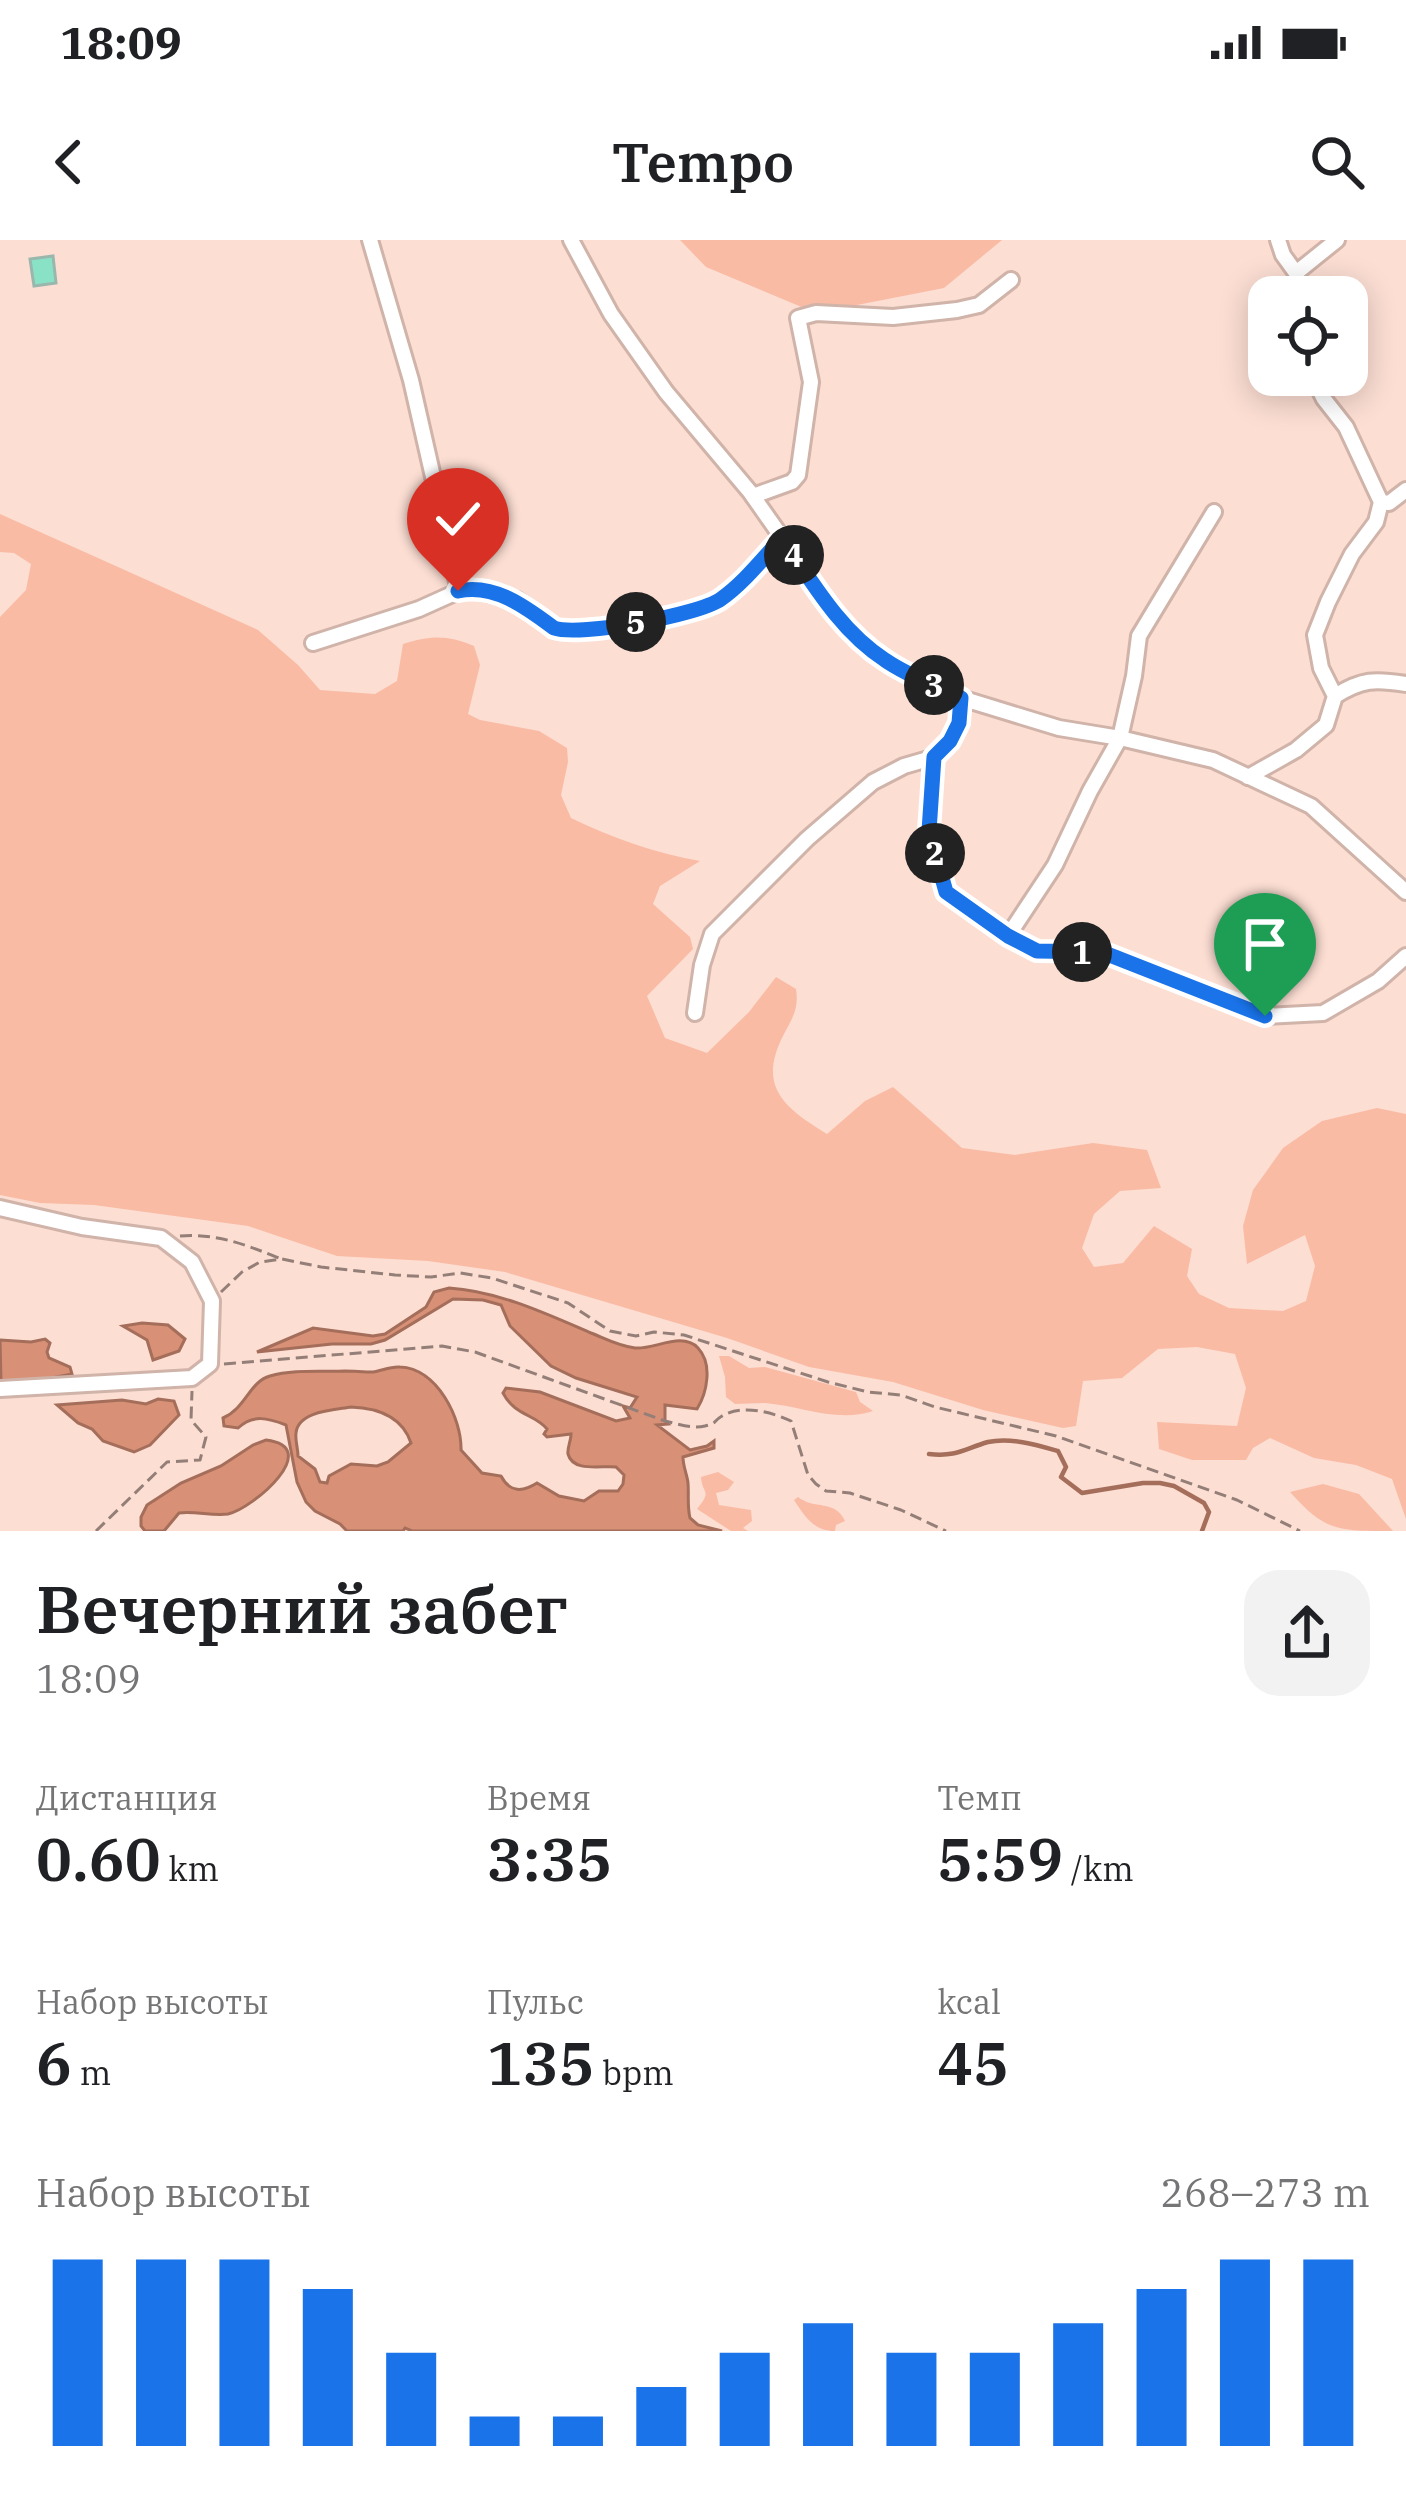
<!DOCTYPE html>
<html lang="ru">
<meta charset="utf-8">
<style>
:root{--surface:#fff;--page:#f2f2f2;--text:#202124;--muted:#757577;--accent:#1a73e8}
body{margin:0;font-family:"IBM Plex Serif",serif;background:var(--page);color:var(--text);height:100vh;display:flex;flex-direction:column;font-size:45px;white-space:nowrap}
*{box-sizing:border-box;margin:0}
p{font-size:39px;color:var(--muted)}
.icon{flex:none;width:66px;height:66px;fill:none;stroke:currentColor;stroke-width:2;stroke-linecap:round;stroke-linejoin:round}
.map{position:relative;height:1291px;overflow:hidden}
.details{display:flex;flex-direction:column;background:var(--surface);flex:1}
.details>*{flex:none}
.buttons{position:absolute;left:1248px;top:36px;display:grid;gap:24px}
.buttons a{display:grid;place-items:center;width:120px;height:120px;border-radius:24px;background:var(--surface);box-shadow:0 6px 30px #0003;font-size:60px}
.pin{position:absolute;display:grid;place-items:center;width:102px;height:102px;color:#fff;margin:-123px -51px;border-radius:50% 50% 50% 0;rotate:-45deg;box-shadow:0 0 12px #0007}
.pin .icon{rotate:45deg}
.km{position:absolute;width:60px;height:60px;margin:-30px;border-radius:50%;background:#222;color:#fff;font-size:33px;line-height:60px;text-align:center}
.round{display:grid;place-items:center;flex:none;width:126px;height:126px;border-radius:36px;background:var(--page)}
.summary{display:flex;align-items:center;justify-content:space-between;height:204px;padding:0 36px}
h1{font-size:66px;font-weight:600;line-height:90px}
.stats{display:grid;grid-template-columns:repeat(3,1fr);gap:18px;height:204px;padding:12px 36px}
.stats div{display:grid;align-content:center}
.stats b{font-size:60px;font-weight:600}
.stats small{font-size:33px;font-weight:400}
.stats p{font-size:33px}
.chart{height:336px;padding:24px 36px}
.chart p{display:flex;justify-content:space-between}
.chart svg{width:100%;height:216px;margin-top:12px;stroke:var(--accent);stroke-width:6}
.status{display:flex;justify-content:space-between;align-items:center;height:84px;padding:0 60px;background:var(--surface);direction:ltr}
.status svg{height:33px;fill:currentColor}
header{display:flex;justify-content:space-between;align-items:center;height:156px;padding:0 36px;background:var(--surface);font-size:54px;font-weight:600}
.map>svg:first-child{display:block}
.green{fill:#fabba4}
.water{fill:#d89076;stroke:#a46e5b;stroke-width:3;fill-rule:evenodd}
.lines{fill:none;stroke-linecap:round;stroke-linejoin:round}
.stream{stroke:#a46e5b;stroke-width:4.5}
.building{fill:#89e2c6;stroke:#99b7ad;stroke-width:3}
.minor-casing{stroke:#d0b3a9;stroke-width:20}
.path{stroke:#947f78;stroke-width:3;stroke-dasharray:12 6;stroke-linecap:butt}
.minor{stroke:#fff;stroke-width:14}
.route-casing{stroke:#fff;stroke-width:24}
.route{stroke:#1a73e8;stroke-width:15}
</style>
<div class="status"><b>18:09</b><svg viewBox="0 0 49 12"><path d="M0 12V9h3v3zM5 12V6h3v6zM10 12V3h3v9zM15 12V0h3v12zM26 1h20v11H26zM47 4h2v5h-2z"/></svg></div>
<header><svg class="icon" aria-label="back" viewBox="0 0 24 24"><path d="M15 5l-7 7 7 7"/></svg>Tempo<svg class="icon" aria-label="search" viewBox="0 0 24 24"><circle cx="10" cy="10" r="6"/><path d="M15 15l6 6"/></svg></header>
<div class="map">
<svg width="1406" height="1291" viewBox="0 0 1406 1291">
<rect width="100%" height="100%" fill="#fcded3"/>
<g class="green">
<path d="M680 0H1002L944 48 816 73 706 27Z"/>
<path d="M0 274 258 390 298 425 320 450 375 454 397 441 403 404C431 395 448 395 474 406L480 425 468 474 480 480 539 491 567 508 568 522 561 555 571 578C612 598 655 613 700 621L660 646 653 664 690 697 693 709 647 756 665 798 707 813 749 772 776 737 796 749C799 768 793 777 784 794 756 847 785 868 827 894L865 861 893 847 962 908 1015 915 1093 903 1147 910 1161 948 1120 951 1094 974 1082 1008 1094 1027 1123 1023 1154 986 1192 1009 1187 1036 1199 1054 1229 1068 1283 1071 1306 1061 1315 1026 1305 995 1247 1024 1243 986 1253 950 1283 908 1322 881 1377 868 1406 874V1279L1392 1239 1356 1225 1314 1218 1270 1198 1253 1208 1246 1220H1192L1159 1209 1157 1182 1237 1186 1246 1148 1235 1114 1197 1107 1158 1109 1122 1138 1083 1141 1076 1186 1063 1188 983 1170 893 1142 809 1127 727 1098 505 1032 428 1021 337 1016 248 986 94 965 40 963 0 955V377L26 350 31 324 14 313 0 312Z"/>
<path d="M719 1116H729L749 1128 765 1127 856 1152 860 1162 873 1171C837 1183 801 1166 765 1163 755 1163 745 1164 735 1164L726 1157 725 1137Z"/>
<path d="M718 1232 734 1242 728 1250 716 1253 719 1265 751 1270 752 1281 743 1288 748 1291H731L697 1269C713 1250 702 1254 701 1237Z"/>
<path d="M1323 1244 1359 1254 1393 1291C1336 1291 1325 1291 1290 1252Z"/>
<path d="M798 1257C814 1270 835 1259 845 1281L836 1285 835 1291C814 1291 805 1277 794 1260Z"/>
</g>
<g class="water">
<path d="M449 1048C498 1051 547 1074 591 1093 606 1099 618 1106 635 1108 654 1110 682 1091 698 1108 713 1124 707 1153 697 1169L665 1165V1181L668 1184 657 1185 690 1210 707 1206 714 1201V1208L683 1217C683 1227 687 1234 688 1243 689 1255 687 1266 690 1278L698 1285 722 1291H412L405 1288 403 1291H347L340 1284 315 1271 306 1262 297 1242 286 1185C268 1178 253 1174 238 1188L224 1186 223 1178C246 1168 249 1142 270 1136 293 1129 321 1132 345 1131 354 1131 363 1132 373 1132 381 1131 391 1126 400 1127 437 1128 462 1179 461 1210L482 1233 501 1236C510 1253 523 1252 537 1243L559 1256 584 1261 599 1251H618L623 1244 624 1235 616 1227C603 1225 573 1233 568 1214 567 1208 571 1201 571 1194L547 1197 544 1194 547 1189C535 1174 515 1176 503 1153L506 1148 540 1152 616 1181 630 1178 623 1166 630 1168 637 1157 576 1138 551 1126 510 1086 501 1065 483 1060 453 1059 385 1100 371 1104H332L257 1112 313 1088 373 1096 385 1094 426 1067 434 1052ZM351 1167C378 1168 402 1176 411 1203L388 1222 377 1226 351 1224 329 1236 327 1243 320 1242 315 1229 298 1216C298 1208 295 1201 296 1193 298 1171 334 1170 351 1167Z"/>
<path d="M142 1083 168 1085 185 1099 179 1111 153 1120 147 1100 123 1086Z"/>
<path d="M45 1099 50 1103 47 1112 49 1118 70 1127 72 1134 36 1141 1 1142 0 1100 31 1102Z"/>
<path d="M158 1159 174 1161 179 1175 150 1205 134 1212 103 1201 92 1189 78 1183 57 1165 122 1160 146 1164Z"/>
<path d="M266 1200C324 1207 254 1268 228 1274 212 1276 195 1271 179 1273L164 1291H145L141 1286V1277L147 1265 181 1243 221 1226 253 1205Z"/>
</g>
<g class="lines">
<path class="stream" d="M929 1214C957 1217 964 1209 988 1202 1010 1197 1037 1205 1058 1211L1066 1227 1061 1237 1082 1253 1143 1243H1160L1174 1246 1204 1263 1209 1272 1202 1291"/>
</g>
<path class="building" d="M53 16 56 43 34 46 30 19Z"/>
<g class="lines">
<defs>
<g id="minor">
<path d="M571 0 611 74 666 152 750 252 837 376 859 401 888 423 961 458 1059 488 1120 498 1213 520 1311 566 1406 652"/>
<path d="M1278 0 1283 15 1296 33 1300 57"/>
<path d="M1296 33 1337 0"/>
<path d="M753 256 792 242 798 235 811 142 798 78 816 73 893 77 957 70 979 65 1011 40"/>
<path d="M1381 262 1389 263 1406 250"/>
<path d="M459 351 468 349 517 360 561 391H580L677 375 720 361 782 298"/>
<path d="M313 403 419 369 459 351 411 140 370 0"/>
<path d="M1335 456C1362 439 1375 439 1406 444"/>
<path d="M935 517 929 591 946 652 1008 696 1055 625 1090 551 1120 498 1134 436 1139 396 1214 272"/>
<path d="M1248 537 1296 510 1326 485 1335 456 1321 428 1315 395 1328 362 1352 314 1376 282 1381 262 1346 187 1324 159 1312 135"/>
<path d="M1008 696 1037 711 1102 712 1265 776 1323 773 1378 741 1406 716"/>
<path d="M695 773 702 725 712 694 807 599 873 542 904 526 935 517 950 501 959 483 961 458"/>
<path d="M0 968 82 987 161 998 192 1022 212 1061 210 1124 192 1138 0 1149"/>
</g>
</defs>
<use href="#minor" class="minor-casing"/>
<g class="path">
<path d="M180 996C217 993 247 1005 281 1019"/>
<path d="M221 1052 242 1032 260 1022 282 1019 321 1027 395 1035 431 1037 460 1033 492 1038 568 1063 610 1091 636 1096 654 1092 684 1095 828 1142 868 1152 901 1155 935 1167 1056 1196 1237 1260 1300 1291"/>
<path d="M224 1124 442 1106 475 1112 665 1181C678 1184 692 1189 705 1186 718 1183 712 1182 722 1176 742 1164 772 1172 791 1181L808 1235 816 1244 826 1251 850 1253 901 1270 946 1291"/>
<path d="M96 1291 167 1222 200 1220 206 1197 191 1180 192 1151"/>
</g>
<use href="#minor" class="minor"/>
</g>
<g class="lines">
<defs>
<path id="route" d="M458 351C495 343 527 368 554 388 579 397 699 375 721 359 744 343 763 318 782 298 812 342 840 391 885 420 908 436 936 446 961 458L959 483 950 501 934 517 929 591 946 652 1008 696 1037 711 1102 712 1265 776"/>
</defs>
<use href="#route" class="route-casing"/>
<use href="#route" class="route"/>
</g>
</svg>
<div class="buttons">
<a><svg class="icon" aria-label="locate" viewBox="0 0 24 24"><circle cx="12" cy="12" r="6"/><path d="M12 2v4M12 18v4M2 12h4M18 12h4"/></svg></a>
</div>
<div class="pin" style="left:1265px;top:776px;background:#1e9e55"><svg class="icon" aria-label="arrive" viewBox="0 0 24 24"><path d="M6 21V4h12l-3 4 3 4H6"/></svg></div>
<div class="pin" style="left:458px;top:351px;background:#d93025"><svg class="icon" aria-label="check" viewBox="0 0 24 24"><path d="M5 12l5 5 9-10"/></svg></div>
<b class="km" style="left:1082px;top:712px">1</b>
<b class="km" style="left:935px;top:613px">2</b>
<b class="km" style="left:934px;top:445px">3</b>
<b class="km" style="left:794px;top:315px">4</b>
<b class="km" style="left:636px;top:382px">5</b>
</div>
<section class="details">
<div class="summary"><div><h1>Вечерний забег</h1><p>18:09</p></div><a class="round"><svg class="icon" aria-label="share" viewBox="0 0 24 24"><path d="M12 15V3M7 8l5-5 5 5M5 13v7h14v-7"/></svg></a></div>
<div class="stats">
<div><p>Дистанция</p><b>0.60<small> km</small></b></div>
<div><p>Время</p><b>3:35</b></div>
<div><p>Темп</p><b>5:59<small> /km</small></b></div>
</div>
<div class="stats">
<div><p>Набор высоты</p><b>6<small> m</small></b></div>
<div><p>Пульс</p><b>135<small> bpm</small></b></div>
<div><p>kcal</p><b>45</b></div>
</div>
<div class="chart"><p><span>Набор высоты</span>268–273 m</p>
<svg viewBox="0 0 160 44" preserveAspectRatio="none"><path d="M5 44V6M15 44V6M25 44V6M35 44V12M45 44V25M55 44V38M65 44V38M75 44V32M85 44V25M95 44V19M105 44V25M115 44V25M125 44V19M135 44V12M145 44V6M155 44V6"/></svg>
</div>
</section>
